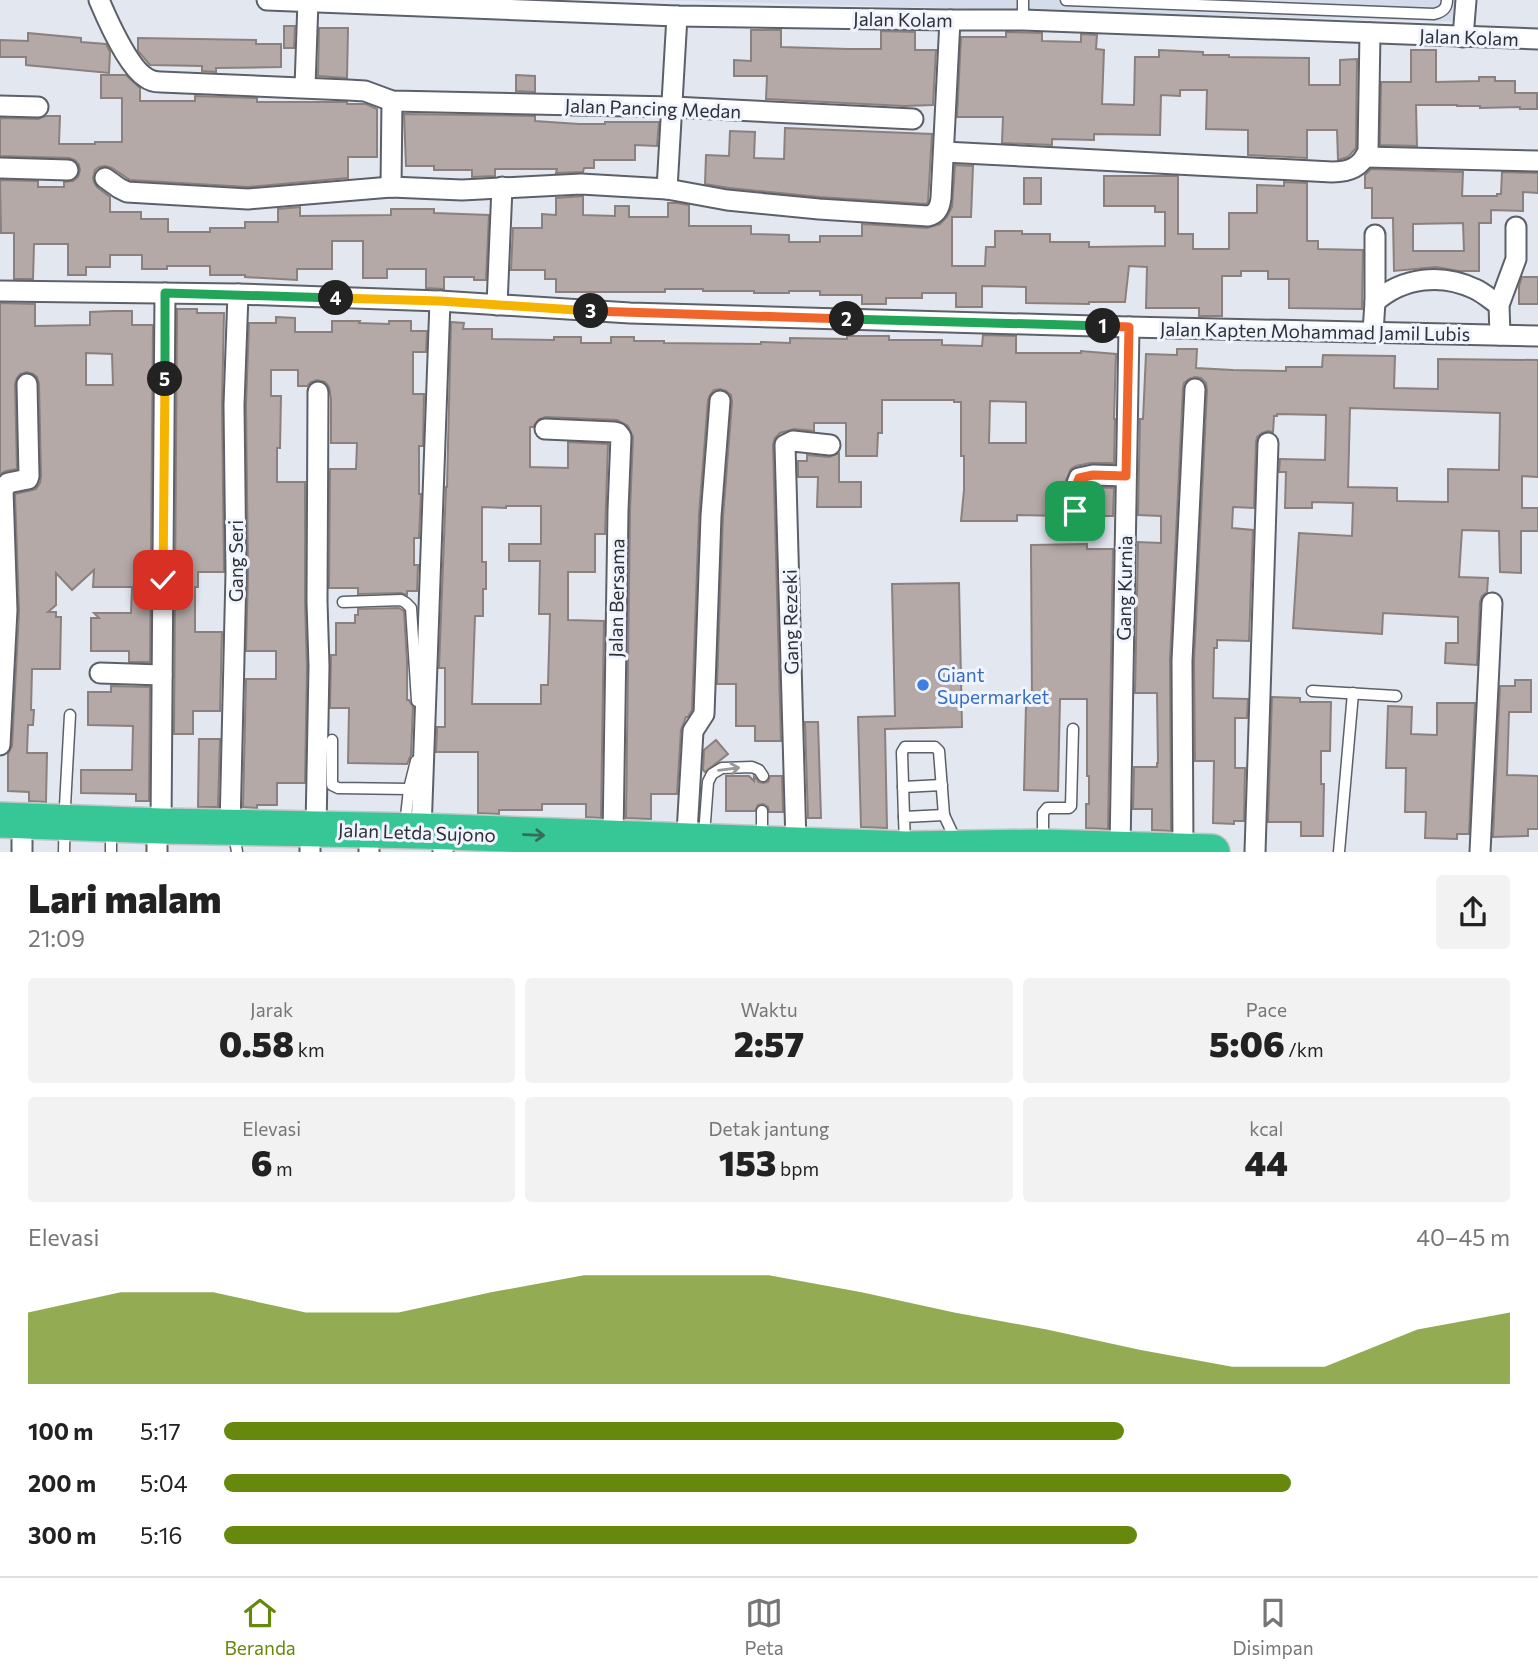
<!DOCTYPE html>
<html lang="id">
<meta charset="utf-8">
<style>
:root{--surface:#fff;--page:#f2f2f2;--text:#222;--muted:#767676;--line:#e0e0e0;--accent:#66890d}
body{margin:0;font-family:Commissioner,sans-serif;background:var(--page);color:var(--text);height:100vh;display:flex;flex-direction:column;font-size:26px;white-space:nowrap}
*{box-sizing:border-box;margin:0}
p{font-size:23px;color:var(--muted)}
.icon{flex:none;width:38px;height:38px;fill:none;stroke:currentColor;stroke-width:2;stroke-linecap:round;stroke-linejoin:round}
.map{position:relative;height:852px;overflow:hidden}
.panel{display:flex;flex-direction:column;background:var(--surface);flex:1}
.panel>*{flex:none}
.pin{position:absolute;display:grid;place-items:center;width:60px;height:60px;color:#fff;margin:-30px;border-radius:14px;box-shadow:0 4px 10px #0006}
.km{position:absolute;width:35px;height:35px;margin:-18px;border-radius:50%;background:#222;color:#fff;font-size:19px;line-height:35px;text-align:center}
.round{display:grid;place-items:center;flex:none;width:74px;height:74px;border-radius:7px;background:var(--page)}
.head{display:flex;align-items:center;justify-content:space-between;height:119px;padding:0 28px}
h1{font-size:38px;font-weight:800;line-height:52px}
.stats{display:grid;grid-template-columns:repeat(3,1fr);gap:10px;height:119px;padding:7px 28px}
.stats div{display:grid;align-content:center;border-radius:7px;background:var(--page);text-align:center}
.stats b{font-size:35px;font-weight:800}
.stats small{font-size:19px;font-weight:400}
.stats p{font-size:19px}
.chart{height:196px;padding:14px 28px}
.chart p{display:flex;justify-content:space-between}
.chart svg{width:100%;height:126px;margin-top:7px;fill:var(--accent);opacity:.7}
ul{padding:0 28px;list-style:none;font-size:23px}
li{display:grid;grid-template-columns:112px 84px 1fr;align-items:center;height:52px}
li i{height:18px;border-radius:9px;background:var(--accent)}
.tab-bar{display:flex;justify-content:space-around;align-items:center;height:98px;border-top:2px solid var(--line);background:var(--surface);font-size:19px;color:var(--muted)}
.tab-bar a{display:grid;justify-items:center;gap:4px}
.tab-bar .current{color:var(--accent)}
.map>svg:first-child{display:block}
.built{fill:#d4dcec}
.building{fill:#b4a9a6;stroke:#8a807d;stroke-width:2;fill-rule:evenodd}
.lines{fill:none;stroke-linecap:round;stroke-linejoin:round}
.lane-casing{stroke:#5c6068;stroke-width:13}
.street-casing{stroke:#5c6068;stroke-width:23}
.highway-casing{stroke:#c4c5c6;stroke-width:38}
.lane{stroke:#fff;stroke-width:10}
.street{stroke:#fff;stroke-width:19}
.highway{stroke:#37c696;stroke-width:35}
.oneway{stroke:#96989a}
.oneway2{stroke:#326c5b}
.split-1-casing{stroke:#fff;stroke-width:14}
.split-2-casing{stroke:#fff;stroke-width:14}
.split-3-casing{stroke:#fff;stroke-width:14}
.split-4-casing{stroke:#fff;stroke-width:14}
.split-5-casing{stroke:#fff;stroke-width:14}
.split-6-casing{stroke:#fff;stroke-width:14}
.split-1{stroke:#f0652b;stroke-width:9}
.split-2{stroke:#22a559;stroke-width:9}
.split-3{stroke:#f0652b;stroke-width:9}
.split-4{stroke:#f5b400;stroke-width:9}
.split-5{stroke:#22a559;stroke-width:9}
.split-6{stroke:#f5b400;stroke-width:9}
.shop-dot{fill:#3f7fe0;stroke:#f0f4fe;stroke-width:2.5}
.labels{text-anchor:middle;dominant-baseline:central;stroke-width:6;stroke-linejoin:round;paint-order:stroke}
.street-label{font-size:19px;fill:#2e3034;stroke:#f0f4fe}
.shop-label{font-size:19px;fill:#366cbe;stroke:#f0f4fe;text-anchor:start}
</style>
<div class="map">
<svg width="1538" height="852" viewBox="0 0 1538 852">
<rect width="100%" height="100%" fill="#e3e7f0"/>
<path class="built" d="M654 0H1464L1463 22Z"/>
<g class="building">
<path d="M284 26H295L294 48H284Z"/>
<path d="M319 28H348L347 78 318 76Z"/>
<path d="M751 30H781V47L848 49H881V31L915 32V50H936L933 105 904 106 766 99 767 76H734V60L751 61Z"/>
<path d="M1006 32 1042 33V41L1081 42V34L1097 35 1096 49 1104 50 1102 104 1134 105 1135 57H1159V50L1203 52V55H1229V57L1309 58V85H1340V60L1357 59 1356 148 1348 157 1338 160 1337 130H1307V158L1248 155V130L1206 129 1207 90H1180V96L1161 95 1160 135 1094 134V140L1052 139V145L1002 143 1003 117H957L961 37H1006Z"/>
<path d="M28 33 81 38V42L106 44 110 52 109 73 26 65V57H0V40L28 41Z"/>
<path d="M138 38 256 40V44H281V67L216 68V72L202 71V66L150 65 138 51Z"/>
<path d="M1411 50H1436V82L1479 81V77H1495V81H1515V93H1537V109H1520V107L1480 108V106H1457V105H1416L1417 146 1380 145 1381 82H1411Z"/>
<path d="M101 75H126L140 88V101H195V96L257 98V102H347V104H366L377 109V157H348V178L248 187 130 180 112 168 105 166 99 167 95 170 93 178 94 182 97 187 110 197V212H141V219H168V232H210V228H245V222H278V209L300 207V216L391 215V209H434V213L489 215 486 280H474V277H444V289L426 288V269H387V278H363V241H332V269H297V280L245 277V275H210V266H167V269H142V255H110V267H86V275H68V244H34L33 279H14V233H1L0 180 38 181V187H64V182L73 181 78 177 80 170 79 165 75 160 69 158 0 156V118L38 119 46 116H60L59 144H95V142H122V98H101Z"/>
<path d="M516 75 535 76V92L516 91Z"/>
<path d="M404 114 535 116V121L579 124H605V122H659L657 146 635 145V160H594V168H584L583 172 556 173 557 169H495V176L472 177V170H434V166H406Z"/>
<path d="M785 128 932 134 928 202 926 204 820 197 729 188 705 184 706 155 729 156 730 131 755 132 754 158 784 159Z"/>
<path d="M955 165 973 166 971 217H952V266H985L986 247H995V231H1022V234H1050V242H1089V247L1165 246V212H1155V206H1104V176H1178V234H1193V249H1229V213H1257V185L1284 186V182L1307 183V241H1318V249L1363 250 1362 309 1289 308V279H1268V271H1241V276H1222V316H1199V308H1146L1147 267 1129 266 1125 302H1089V304L1026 303V287L982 286V307H956V293H922V298H886V304H862V295H820V291H789V293H754V291H703V289H665V292H556V279H545V270H511L513 228H542V214L556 215V198L583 196V215L615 216V206H629V217H668V203H677L689 205V226H751V234L789 235V242H820V236H862V224L927 228 940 224 947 217 952 207Z"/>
<path d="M1371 169 1463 172 1462 196H1497V194H1501L1502 172 1538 173V193L1523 192V211L1491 210V223H1479V271H1459L1436 267 1394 271 1393 218H1372V188H1365V175ZM1463 223 1464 251H1413V224Z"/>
<rect x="1024" y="178" width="17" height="26"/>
<path d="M1522 277H1538V304H1519V286Z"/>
<path d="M0 303 35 304V326L90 325V312L113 311H132V325H153L150 662H129V651H91V618H99L94 613H131L132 587H93L94 570 72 590 56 573V605L48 612H56V617H61L60 669H32L31 710H34L33 725H28L27 753H47L46 802 29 801V792L8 791V754L12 746 19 611 15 494 36 489 40 483 41 476 39 384 37 377 33 374 27 372 20 374 17 378 15 384 17 469 6 471 0 474ZM86 353 112 354 113 385H86Z"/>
<path d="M177 309H197V313H224L222 405 224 572H198V587H195V632H222L220 711H193V734H174Z"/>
<path d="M276 317 295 318V332H332V321H360L359 323 389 324V321H411V331H427L426 352H413V394H424L423 446H419V494H421L419 538H414V565H418L417 591H407V595L401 593 358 594V588H329L330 469H356L357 443H331V399L329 387 325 382 317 380 311 382 307 386H298V370H271V396H281L280 448H277V482H305V602L307 666 305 783H277V805H257V808L243 807 246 679H276V651H246L248 573 246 405 249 323H276Z"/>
<path d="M451 322 464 323 463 329H492V339L554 340V337H581V343H611V337H634V341H664V343L761 344V342L790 343V338L847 339V336H889V340H942V345L982 346 983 335 1016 336V353H1081V351L1116 354 1114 419H1115L1114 463H1090L1076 466 1071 469 1064 485 1063 511 1064 516 1017 515V521H961L964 490V456H961V402H954V400H882V433H878L877 456H846V423H814V431L794 429 780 433 775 438 773 445 781 741H755V726H736V684H717L723 517 732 402 731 395 726 391 720 389 714 390 710 395 708 400 699 515 692 710 688 717H686L681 730 677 794H651V819L626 818 630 510 633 437 628 426 617 420 546 417 539 419 533 427H530V467L568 468V442L608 444 605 534H595V572H568V620L604 621 601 818 586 817V804H542V810H499V814L478 813V752H436L437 727H445V668H439L446 487H447ZM990 401 1026 402V443H989ZM506 506H541V544H509V561H540L539 614H550L548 685H541V704H472L475 616H483V589H486V562H482V507L506 508Z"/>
<path d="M1177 349H1197L1196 368 1233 370 1286 371V367H1322L1323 355 1395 356 1394 388 1438 389V359L1538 360V477L1522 476V508H1538V531H1521V573L1500 572 1499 531 1462 530 1459 577 1488 578 1487 592 1482 596 1480 602 1477 665 1445 663 1446 643H1458V617L1383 613 1382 634 1293 628 1299 533 1352 536 1353 503 1312 502V508H1285L1286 472H1279L1280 459 1325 460 1326 415 1277 414V416H1274L1273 432 1268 431 1262 433 1257 437 1256 442 1254 508 1233 507 1232 528 1253 530 1249 641 1217 640V648H1214L1213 698 1248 699 1247 718H1235V768H1245L1244 821H1234V824L1213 823 1214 761H1195L1194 661 1207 390 1206 383 1201 378 1195 377 1189 379 1184 383 1183 388 1170 660 1171 831 1152 830V809H1133L1134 767H1157V763H1158L1157 693H1135L1138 542 1161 543V516L1138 515 1140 419H1143L1146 354 1177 355ZM1350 408 1500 413 1499 470 1448 469V502L1397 501V488L1348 487Z"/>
<path d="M839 453V482H861V507H817L818 477H798V461H807V455L829 457Z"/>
<path d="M1094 487 1114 488 1113 516H1086L1088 489Z"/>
<path d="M1087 544V549H1113L1108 829 1086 828V804H1089V776H1087V699H1060L1058 791 1024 790 1026 704H1032L1031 545Z"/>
<path d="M959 583 962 727 885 729 887 828 861 827 858 717 895 716 892 584Z"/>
<path d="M399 608 404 611 407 661V700H409L413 707 411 755 407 764 348 763 349 708H330L331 655H336V623H355V615H358V609Z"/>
<path d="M1515 680H1531V712H1509L1507 775 1538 776V829H1528V836L1493 837 1500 686H1515Z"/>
<path d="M111 686 150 687 149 801H136V794L81 793V770H132L133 726 88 725V692H111Z"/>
<path d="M1272 697 1300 698V702H1331L1330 751H1321V784H1324L1323 836H1301V822H1268Z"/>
<path d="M1437 703H1475L1469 834H1457V839L1425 838 1426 812H1405L1406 768H1386L1388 706 1412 707 1411 734 1437 735Z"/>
<path d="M805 722H818L821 818H808Z"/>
<path d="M199 739H220L218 807H198Z"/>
<path d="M716 740 728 754 705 772 703 770 704 750Z"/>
<path d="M726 776H749L754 781V776L759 782 763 783 768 782 770 776H782L783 812H769L768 807 763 804 758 805 755 811H726Z"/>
</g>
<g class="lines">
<defs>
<g id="lane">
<path d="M1066 0 1434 14C1442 12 1447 9 1447 0"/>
<path d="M1023 20V0"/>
<path d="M343 602 401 600 406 603 411 608 417 701"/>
<path d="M1312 691 1396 696"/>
<path d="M332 740V785L338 788 409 789 405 826"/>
<path d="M903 787 942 785"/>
<path d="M409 789 416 761"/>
<path d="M762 811V839"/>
<path d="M904 817 902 752 905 747H935L939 751 944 815"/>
<path d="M704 835 708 782 712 774 722 768 752 767 759 770 763 776"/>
<path d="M1043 841V813L1047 808H1069L1071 806 1073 729"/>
<path d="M905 844 904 817 944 815 956 841"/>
<path d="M236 846 237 852"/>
<path d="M64 852 65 806 70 715"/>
<path d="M111 852V843"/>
<path d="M1339 852 1353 693"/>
</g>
<g id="street">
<path d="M99 0C107 19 128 66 145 77 150 81 155 82 161 82L348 90 365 91 392 101 673 107 913 119"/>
<path d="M267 0 677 16 950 20H1023L1538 39"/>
<path d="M1463 37 1466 0"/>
<path d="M305 87 308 1"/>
<path d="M0 106 38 107"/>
<path d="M944 152 1332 172C1350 172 1361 167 1368 151L1370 33"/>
<path d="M1365 157 1538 161"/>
<path d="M0 168 68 170"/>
<path d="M105 178 119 188 127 192 248 199 391 187 462 190 581 184 667 189 677 16"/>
<path d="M391 187 392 101"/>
<path d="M667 189 727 200 819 209 928 216C937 214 940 207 941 198L950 20"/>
<path d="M0 291 238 294 440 301 630 313 1129 327 1538 336"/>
<path d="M1375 302C1403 277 1442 273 1475 289 1484 293 1491 300 1499 305"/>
<path d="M497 305 502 187"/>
<path d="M1373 332 1375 302V235"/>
<path d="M1500 335 1499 305 1516 259V227"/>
<path d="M545 429 614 432 618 433 621 437 618 510 613 838"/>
<path d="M1075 511 1076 486 1079 478 1093 475 1126 476"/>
<path d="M100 673 162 675"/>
<path d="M0 745 7 610 3 490 8 483 28 479 29 476 27 384"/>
<path d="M161 826 165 293"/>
<path d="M230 827 236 573 234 405 238 294"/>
<path d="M316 829 319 666 317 602 318 392"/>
<path d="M421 831 440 301"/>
<path d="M796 844 785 445 793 441 830 445"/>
<path d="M1120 848 1129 327"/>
<path d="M686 850 693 731 704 714 711 516 720 401"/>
<path d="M1183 850 1182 661 1195 389"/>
<path d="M22 852V840"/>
<path d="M157 852V844"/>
<path d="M310 852V848"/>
<path d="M369 852V849"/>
<path d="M443 852V851"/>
<path d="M1255 852 1268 443"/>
<path d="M1480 852 1492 603"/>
</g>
<path id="highway" d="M0 820 161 826 421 831 906 849 1043 847 1212 852"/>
</defs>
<use href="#lane" class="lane-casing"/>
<use href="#street" class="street-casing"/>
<use href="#highway" class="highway-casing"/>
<use href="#lane" class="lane"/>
<use href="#street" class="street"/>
<use href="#highway" class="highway"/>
</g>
<defs><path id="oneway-shaft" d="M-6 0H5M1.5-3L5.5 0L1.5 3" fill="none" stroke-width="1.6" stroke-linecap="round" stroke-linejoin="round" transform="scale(1.75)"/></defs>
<use class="oneway" href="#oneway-shaft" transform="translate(729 769) rotate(-7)"/>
<use class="oneway2" href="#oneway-shaft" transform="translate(534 835) rotate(2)"/>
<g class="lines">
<defs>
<path id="split-1" d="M1075 511 1076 486 1079 478 1093 475 1126 476 1129 327 1103 326"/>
<path id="split-2" d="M847 319 1103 326"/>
<path id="split-3" d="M591 311 847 319"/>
<path id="split-4" d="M336 298 440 301 591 311"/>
<path id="split-5" d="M165 379V293L336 298"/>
<path id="split-6" d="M163 580 165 379"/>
</defs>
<use href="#split-1" class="split-1-casing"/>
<use href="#split-2" class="split-2-casing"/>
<use href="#split-3" class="split-3-casing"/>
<use href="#split-4" class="split-4-casing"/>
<use href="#split-5" class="split-5-casing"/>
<use href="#split-6" class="split-6-casing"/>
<use href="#split-1" class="split-1"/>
<use href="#split-2" class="split-2"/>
<use href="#split-3" class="split-3"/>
<use href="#split-4" class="split-4"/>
<use href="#split-5" class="split-5"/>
<use href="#split-6" class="split-6"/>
</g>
<circle class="shop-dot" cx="923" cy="685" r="7"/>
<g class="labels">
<g class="street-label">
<text transform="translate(903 19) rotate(1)">Jalan Kolam</text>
<text transform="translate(1469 37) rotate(2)">Jalan Kolam</text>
<text transform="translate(653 108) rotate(2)">Jalan Pancing Medan</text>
<text transform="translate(1315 331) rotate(1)">Jalan Kapten Mohammad Jamil Lubis</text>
<text transform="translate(235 561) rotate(-90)">Gang Seri</text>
<text transform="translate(1124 588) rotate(-89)">Gang Kurnia</text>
<text transform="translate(616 598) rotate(-89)">Jalan Bersama</text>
<text transform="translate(790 622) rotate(-91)">Gang Rezeki</text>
<text transform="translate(417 832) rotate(2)">Jalan Letda Sujono</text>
</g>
<g class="shop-label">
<text x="937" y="674">Giant<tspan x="937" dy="22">Supermarket</tspan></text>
</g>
</g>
</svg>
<div class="pin" style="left:1075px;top:511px;background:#1e9e55"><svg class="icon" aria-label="arrive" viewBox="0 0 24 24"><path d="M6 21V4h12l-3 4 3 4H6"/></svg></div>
<div class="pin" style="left:163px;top:580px;background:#d93025"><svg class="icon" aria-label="check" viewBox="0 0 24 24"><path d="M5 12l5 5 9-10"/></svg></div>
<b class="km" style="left:1103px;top:326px">1</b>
<b class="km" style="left:847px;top:319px">2</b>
<b class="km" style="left:591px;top:311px">3</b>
<b class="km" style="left:336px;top:298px">4</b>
<b class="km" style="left:165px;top:379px">5</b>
</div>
<section class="panel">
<div class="head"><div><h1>Lari malam</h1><p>21:09</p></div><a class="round"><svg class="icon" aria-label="share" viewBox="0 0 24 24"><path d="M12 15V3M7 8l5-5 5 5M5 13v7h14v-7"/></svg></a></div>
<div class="stats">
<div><p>Jarak</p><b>0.58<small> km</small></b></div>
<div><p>Waktu</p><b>2:57</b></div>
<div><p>Pace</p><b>5:06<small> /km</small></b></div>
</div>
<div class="stats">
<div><p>Elevasi</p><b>6<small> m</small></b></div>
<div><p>Detak jantung</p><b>153<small> bpm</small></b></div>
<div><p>kcal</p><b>44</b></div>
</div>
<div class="chart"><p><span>Elevasi</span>40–45 m</p>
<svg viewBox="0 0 160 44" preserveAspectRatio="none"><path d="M0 44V19L10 12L20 12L30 19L40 19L50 12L60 6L70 6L80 6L90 12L100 19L110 25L120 32L130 38L140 38L150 25L160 19V44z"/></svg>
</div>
<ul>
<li><b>100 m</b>5:17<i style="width:70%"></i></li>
<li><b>200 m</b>5:04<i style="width:83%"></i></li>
<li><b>300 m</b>5:16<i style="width:71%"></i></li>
</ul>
</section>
<nav class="tab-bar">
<a class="current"><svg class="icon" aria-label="home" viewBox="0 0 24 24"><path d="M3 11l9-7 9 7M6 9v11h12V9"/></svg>Beranda</a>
<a><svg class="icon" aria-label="map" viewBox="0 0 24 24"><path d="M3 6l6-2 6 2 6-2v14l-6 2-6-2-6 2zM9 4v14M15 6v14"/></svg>Peta</a>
<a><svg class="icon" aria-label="saved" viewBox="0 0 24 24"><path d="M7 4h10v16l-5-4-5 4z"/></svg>Disimpan</a>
</nav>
